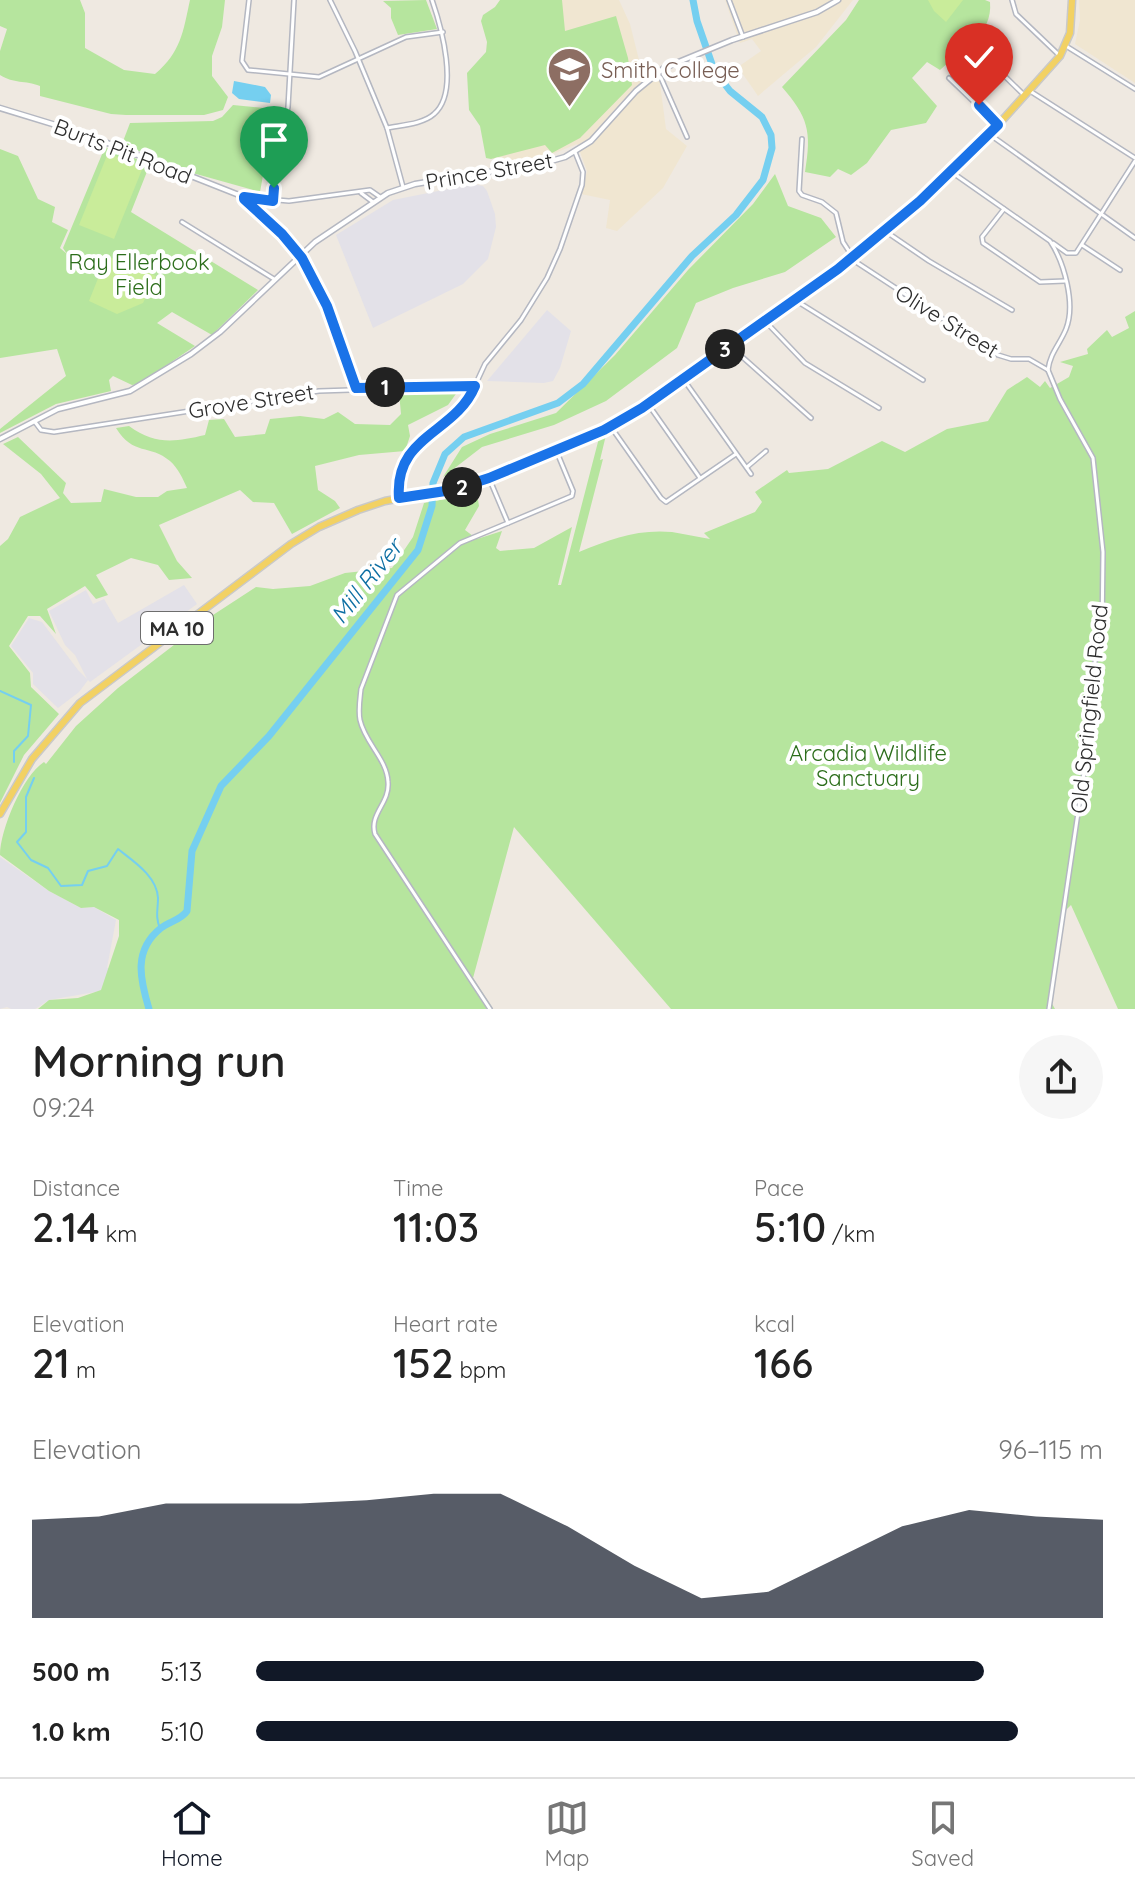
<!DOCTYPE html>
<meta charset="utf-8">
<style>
:root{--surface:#fff;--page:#f6f6f6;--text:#222;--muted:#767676;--line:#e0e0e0;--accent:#111827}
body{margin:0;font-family:Quicksand,sans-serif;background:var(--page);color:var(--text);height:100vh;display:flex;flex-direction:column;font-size:30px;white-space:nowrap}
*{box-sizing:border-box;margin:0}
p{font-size:26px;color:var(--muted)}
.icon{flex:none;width:44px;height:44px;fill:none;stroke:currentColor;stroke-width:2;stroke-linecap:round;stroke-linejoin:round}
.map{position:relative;height:1009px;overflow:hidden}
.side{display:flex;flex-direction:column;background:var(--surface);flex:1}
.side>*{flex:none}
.pin{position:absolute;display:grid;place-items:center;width:68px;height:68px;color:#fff;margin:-82px -34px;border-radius:50% 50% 50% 0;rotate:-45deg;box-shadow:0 0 8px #0007}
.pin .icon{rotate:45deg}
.km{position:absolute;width:40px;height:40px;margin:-20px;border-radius:50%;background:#222;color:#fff;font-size:22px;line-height:40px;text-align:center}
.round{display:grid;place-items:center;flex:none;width:84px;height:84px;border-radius:42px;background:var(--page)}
.head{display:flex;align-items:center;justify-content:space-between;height:136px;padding:0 32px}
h1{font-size:44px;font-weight:600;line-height:60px}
.stats{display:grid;grid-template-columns:repeat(3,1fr);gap:12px;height:136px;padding:8px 32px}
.stats div{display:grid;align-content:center}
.stats b{font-size:40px;font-weight:600}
.stats small{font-size:22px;font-weight:400}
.stats p{font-size:22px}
.chart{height:224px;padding:16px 32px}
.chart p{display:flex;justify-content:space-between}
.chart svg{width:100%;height:144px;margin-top:8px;fill:var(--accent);opacity:.7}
ul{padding:0 32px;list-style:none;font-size:26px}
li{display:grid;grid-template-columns:128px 96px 1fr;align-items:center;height:60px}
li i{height:20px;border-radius:10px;background:var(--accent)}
.tab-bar{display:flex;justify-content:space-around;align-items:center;height:112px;border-top:2px solid var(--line);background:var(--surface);font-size:22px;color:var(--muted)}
.tab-bar a{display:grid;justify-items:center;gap:4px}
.tab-bar .on{color:var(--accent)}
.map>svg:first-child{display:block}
.industrial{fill:#e3e1e8}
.education{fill:#f0e6d1}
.green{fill:#b6e59e}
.pitch{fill:#c9ec9a}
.water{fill:#75cff0}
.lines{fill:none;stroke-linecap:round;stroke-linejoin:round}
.stream{stroke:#75cff0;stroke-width:2}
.river{stroke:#75cff0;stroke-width:7}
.street-casing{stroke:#b4b7c1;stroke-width:6}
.secondary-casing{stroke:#b4b7c1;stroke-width:7}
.primary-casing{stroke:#c9c9c9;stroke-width:9}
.street{stroke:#fff;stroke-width:3}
.secondary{stroke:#fff;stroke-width:4}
.primary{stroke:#f2d163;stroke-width:6}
.route-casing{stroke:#fff;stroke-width:16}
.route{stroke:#1a73e8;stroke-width:10}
.labels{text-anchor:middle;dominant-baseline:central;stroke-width:8;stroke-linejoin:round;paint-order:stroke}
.shield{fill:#fff;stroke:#6d6d6d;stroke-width:2}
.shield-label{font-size:20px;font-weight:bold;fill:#2e2e2e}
.education-label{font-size:22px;fill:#785e54;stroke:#fff;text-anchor:start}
.street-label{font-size:22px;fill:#2e2e2e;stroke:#fff}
.park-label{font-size:22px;fill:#2c6e1b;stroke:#fff}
.water-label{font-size:24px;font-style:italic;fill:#0d6fa3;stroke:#fff}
</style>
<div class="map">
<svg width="1135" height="1009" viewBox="0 0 1135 1009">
<rect width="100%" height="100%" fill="#efe9e1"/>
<g class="industrial">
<path d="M473 184 483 186 487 191 495 214 496 227 488 259 463 284 373 328 336 235 393 200Z"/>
<path d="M547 310 571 331 560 368 553 381 544 383 487 381Z"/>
<path d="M184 585 197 604 90 682 88 680 79 692 58 708 33 684V673L11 646 29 618 42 622 78 670 87 679 75 655 65 645 49 611 86 590 93 604 104 599 118 623Z"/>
<path d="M0 857 49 891 81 908 94 907 116 920 107 968H121L101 991 49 1000 35 1009H11L7 1007 0 1009Z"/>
</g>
<g class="education">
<path d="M515 0H619L630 24 643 76H659L666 129 687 146 663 188 617 231 606 228 610 200 581 194 587 171 577 144 550 155 495 164 470 88Z"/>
<path d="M725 0H853L816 47 758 96 738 67 761 51 752 39 740 43Z"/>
<path d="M1079 0H1135V83L1075 44 1080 20Z"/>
</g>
<g class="green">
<path d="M0 0H80L85 13V48L124 70 155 74C181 52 183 32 190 0H225L222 27 212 56V76L228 97 223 110 204 115H126L111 114 40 96V86C25 80 14 84 0 75V51L7 29 0 26Z"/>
<path d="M426 0 437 29 398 35 391 18V8L383 1Z"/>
<path d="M500 0H562L565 31 616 16 628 58 632 85 580 138 552 153 545 145 491 159 486 158 480 126 469 110 467 73 486 52 487 42 481 21 483 15 495 7Z"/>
<path d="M859 0H985L990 2C993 35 962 50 940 70L927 62 912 78 937 106 926 123 891 130 867 163 851 175 838 169 830 177 805 172C812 131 808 117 782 87L846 20Z"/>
<path d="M233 105 275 109 260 192 189 172 122 144 130 123 213 121 222 117Z"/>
<path d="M105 147 150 164 131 212 258 290 212 335 172 312 157 323 195 346 139 384 132 385 113 376 109 380 111 391 56 404 0 433V429L66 376 57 349 0 358V149L18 156 38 199 55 207 52 222 68 230 60 248 67 254 63 248Z"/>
<path d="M775 174 788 206 821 218 836 237 785 272 733 288 696 303 677 348 606 401 554 425 482 447 443 477 462 447 490 434 556 413 615 355 688 270 753 204Z"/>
<path d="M1135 311V1009H1118L1071 905 1063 913 1050 1000 1055 1009H671L514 827 473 978 493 1009H38L49 1000 78 998 101 990 119 936V920L94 907 81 908 49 891 0 855C0 830 23 775 44 762L46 764 76 726 118 688 213 615 256 587 273 589 310 586 345 573 392 568 413 537 424 503 477 493 479 506 465 530 477 539 502 531 496 548 500 551 534 548 572 527 558 585H561L599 438 606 435 600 460 603 459 579 552C611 539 637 529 672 532 685 534 697 537 710 539L704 533 755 512 762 502 755 492 787 470 789 473 828 469 882 441 905 452 947 429 988 421 1007 390 1027 377 1040 387 1045 381 1050 388 1069 377 1073 366 1060 362 1088 354 1087 349 1107 330 1112 337 1129 328 1125 317Z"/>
<path d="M458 391 448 405 408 425 410 436 405 451 359 455 315 466 318 490 335 501 340 508 292 534 274 503 253 502 240 490 159 525 177 561 192 578 169 580 158 565 131 558 96 575 108 595 96 599 85 586 47 609 56 634 40 616H28L9 646 30 673 31 687 59 714 24 755 0 803V546L8 539 20 517 60 498 41 474 3 444 18 437 66 483 63 493 71 503 101 502 104 489 136 497H158L167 491 187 488C183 479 178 468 170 461 150 444 133 456 116 428L129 426C155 445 175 442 205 435L209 420 224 419 235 437 265 434 270 419 300 416 324 419 338 412 355 424 390 425 401 414 399 392Z"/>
</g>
<g class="pitch">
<path d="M928 0H963L946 22 934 11Z"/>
<path d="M108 153 143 167 114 239 79 225Z"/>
<path d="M107 256 156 276 143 303 117 314 89 301Z"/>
</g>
<path class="water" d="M234 81 265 87 271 95 270 103 239 99 232 93Z"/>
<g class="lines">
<g class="stream">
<path d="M0 691 31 705 28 736 14 751V762"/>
<path d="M34 778 26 797V832L17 842 31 860 48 868 61 886 82 885 88 871 107 866 118 849C133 861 157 876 158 898 158 911 155 915 160 929"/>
</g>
<path class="river" d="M149 1009C140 979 133 950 161 928 170 921 181 920 187 911L192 851 221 786 269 736 418 550 432 506 433 483 445 454 464 437 558 403 583 384 692 256 736 215 763 180 772 148 771 135 762 117 730 91 714 70 697 21 693 0"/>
<defs>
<g id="street">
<path d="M249 0 242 61 248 70 319 77 406 37 443 32"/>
<path d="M330 0 355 51 387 128 403 187"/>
<path d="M729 0 743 37"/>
<path d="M1012 0 1016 14 1060 56"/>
<path d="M1066 46 1135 89"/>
<path d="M978 50 1024 95"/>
<path d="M656 74 661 78 687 137"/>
<path d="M949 78 998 125"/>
<path d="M1030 91 1135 158"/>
<path d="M387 128C402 125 423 124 434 114 460 92 441 26 432 0"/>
<path d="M989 134 1135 238"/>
<path d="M802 139 799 191 802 195 822 202 836 213 843 242 856 262 998 355 1011 359H1029L1048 370"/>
<path d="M953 173 1050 241C1064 262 1076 304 1066 329 1060 344 1050 353 1048 370"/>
<path d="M361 193 373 202"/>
<path d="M244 197 289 201 370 190 380 197"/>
<path d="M273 201 275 176 288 107 294 0"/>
<path d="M1004 209 982 237 983 243 1040 282 1065 281"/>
<path d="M182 222 274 279"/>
<path d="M885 231 929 261 1012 310"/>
<path d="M1053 243 1067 253H1076L1135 161"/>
<path d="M1082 245 1120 270"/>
<path d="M300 256 327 306 356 388"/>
<path d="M795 300 923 380"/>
<path d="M765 321 805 363 879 408"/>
<path d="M730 346 811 418"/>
<path d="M1048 370 1060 399 1093 458 1103 552 1102 634 1093 670 1087 752 1049 1009"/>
<path d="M684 380 751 474"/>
<path d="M648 404 700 478"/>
<path d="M35 422 41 430 54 432 319 391 475 386"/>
<path d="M611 427 661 498 666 502 736 454"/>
<path d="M747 467 766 451"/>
<path d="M489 478 508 523 572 496 573 491 556 450"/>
<path d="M399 498 400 476 409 454 425 437 466 405 485 364 521 320 547 278 560 249 582 185 583 172 575 152"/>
<path d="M490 1009 375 834C369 814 390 803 388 782 387 759 365 743 360 720 358 710 360 699 361 689L397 595 460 543 508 523"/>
</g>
<g id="secondary">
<path d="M0 108 82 133 244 197C247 206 288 241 299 255"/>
<path d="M0 439 58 409 130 391 191 354 220 332 315 242 388 193 415 184 544 163 565 157 591 141 636 91 664 68 732 40 817 12 838 0"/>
</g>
<path id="primary" d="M0 814 32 759 80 703 291 544 319 527 358 510 385 501 462 487 570 445 617 423 676 384 823 279 920 201 998 125 1060 56 1070 33 1072 0"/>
</defs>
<use href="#street" class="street-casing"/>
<use href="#secondary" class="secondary-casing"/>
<use href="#primary" class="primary-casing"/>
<use href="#street" class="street"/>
<use href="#secondary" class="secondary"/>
<use href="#primary" class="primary"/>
</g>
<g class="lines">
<defs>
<path id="route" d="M274 188 273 201 244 197V199L282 234 302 258 327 306 356 388 475 386C455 434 394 435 399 498L452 490 489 478 604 430 642 408 838 269 920 201 998 125 979 105"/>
</defs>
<use href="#route" class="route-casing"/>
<use href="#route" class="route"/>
</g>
<defs>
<symbol id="university-pin" viewBox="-11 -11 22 30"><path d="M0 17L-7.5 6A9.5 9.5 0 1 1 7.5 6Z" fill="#8d6e63" stroke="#fff"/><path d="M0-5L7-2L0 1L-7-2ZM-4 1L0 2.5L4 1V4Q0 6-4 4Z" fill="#fff"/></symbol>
</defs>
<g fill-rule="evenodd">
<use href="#university-pin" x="544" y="44" width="51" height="69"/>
</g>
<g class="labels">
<rect class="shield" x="141" y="612" width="72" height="32" rx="6"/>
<g class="shield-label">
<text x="177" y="628">MA 10</text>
</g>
<g class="education-label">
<text x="601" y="70">Smith College</text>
</g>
<g class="street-label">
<text transform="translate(123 151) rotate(21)">Burts Pit Road</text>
<text transform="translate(489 171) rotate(-10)">Prince Street</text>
<text transform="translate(947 321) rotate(32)">Olive Street</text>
<text transform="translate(251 401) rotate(-9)">Grove Street</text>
<text transform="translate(1089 709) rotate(-84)">Old Springfield Road</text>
</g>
<g class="park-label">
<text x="139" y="262">Ray Ellerbook<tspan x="139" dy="25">Field</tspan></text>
<text x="868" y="753">Arcadia Wildlife<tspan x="868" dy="25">Sanctuary</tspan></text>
</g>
<g class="water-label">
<text transform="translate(366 581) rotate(-52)">Mill River</text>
</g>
</g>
</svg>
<div class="pin" style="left:274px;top:188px;background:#1e9e55"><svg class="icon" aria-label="arrive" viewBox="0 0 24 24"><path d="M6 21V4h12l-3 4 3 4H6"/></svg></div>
<div class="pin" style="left:979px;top:105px;background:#d93025"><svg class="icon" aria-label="check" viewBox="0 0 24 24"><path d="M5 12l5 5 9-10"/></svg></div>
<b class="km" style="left:385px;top:387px">1</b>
<b class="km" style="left:462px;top:487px">2</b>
<b class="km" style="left:725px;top:349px">3</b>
</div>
<section class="side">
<div class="head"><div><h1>Morning run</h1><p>09:24</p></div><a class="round"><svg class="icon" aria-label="share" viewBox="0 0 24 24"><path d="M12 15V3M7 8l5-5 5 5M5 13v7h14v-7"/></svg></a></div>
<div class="stats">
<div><p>Distance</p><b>2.14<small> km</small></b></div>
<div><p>Time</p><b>11:03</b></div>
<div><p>Pace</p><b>5:10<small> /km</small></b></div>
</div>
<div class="stats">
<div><p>Elevation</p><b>21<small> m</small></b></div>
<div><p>Heart rate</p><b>152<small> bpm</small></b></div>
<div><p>kcal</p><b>166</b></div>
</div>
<div class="chart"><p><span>Elevation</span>96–115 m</p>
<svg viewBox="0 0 160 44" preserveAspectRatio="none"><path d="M0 44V14L10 13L20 9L30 9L40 9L50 8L60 6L70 6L80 16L90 28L100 38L110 36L120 26L130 16L140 11L150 13L160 14V44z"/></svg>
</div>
<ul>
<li><b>500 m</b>5:13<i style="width:86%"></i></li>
<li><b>1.0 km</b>5:10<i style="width:90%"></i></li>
</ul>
</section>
<nav class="tab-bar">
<a class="on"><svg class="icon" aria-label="home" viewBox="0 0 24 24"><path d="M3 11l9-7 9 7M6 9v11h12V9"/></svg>Home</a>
<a><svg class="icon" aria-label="map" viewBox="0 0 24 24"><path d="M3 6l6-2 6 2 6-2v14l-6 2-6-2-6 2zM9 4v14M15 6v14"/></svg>Map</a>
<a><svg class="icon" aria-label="saved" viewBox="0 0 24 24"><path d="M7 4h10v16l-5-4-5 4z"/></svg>Saved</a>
</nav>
